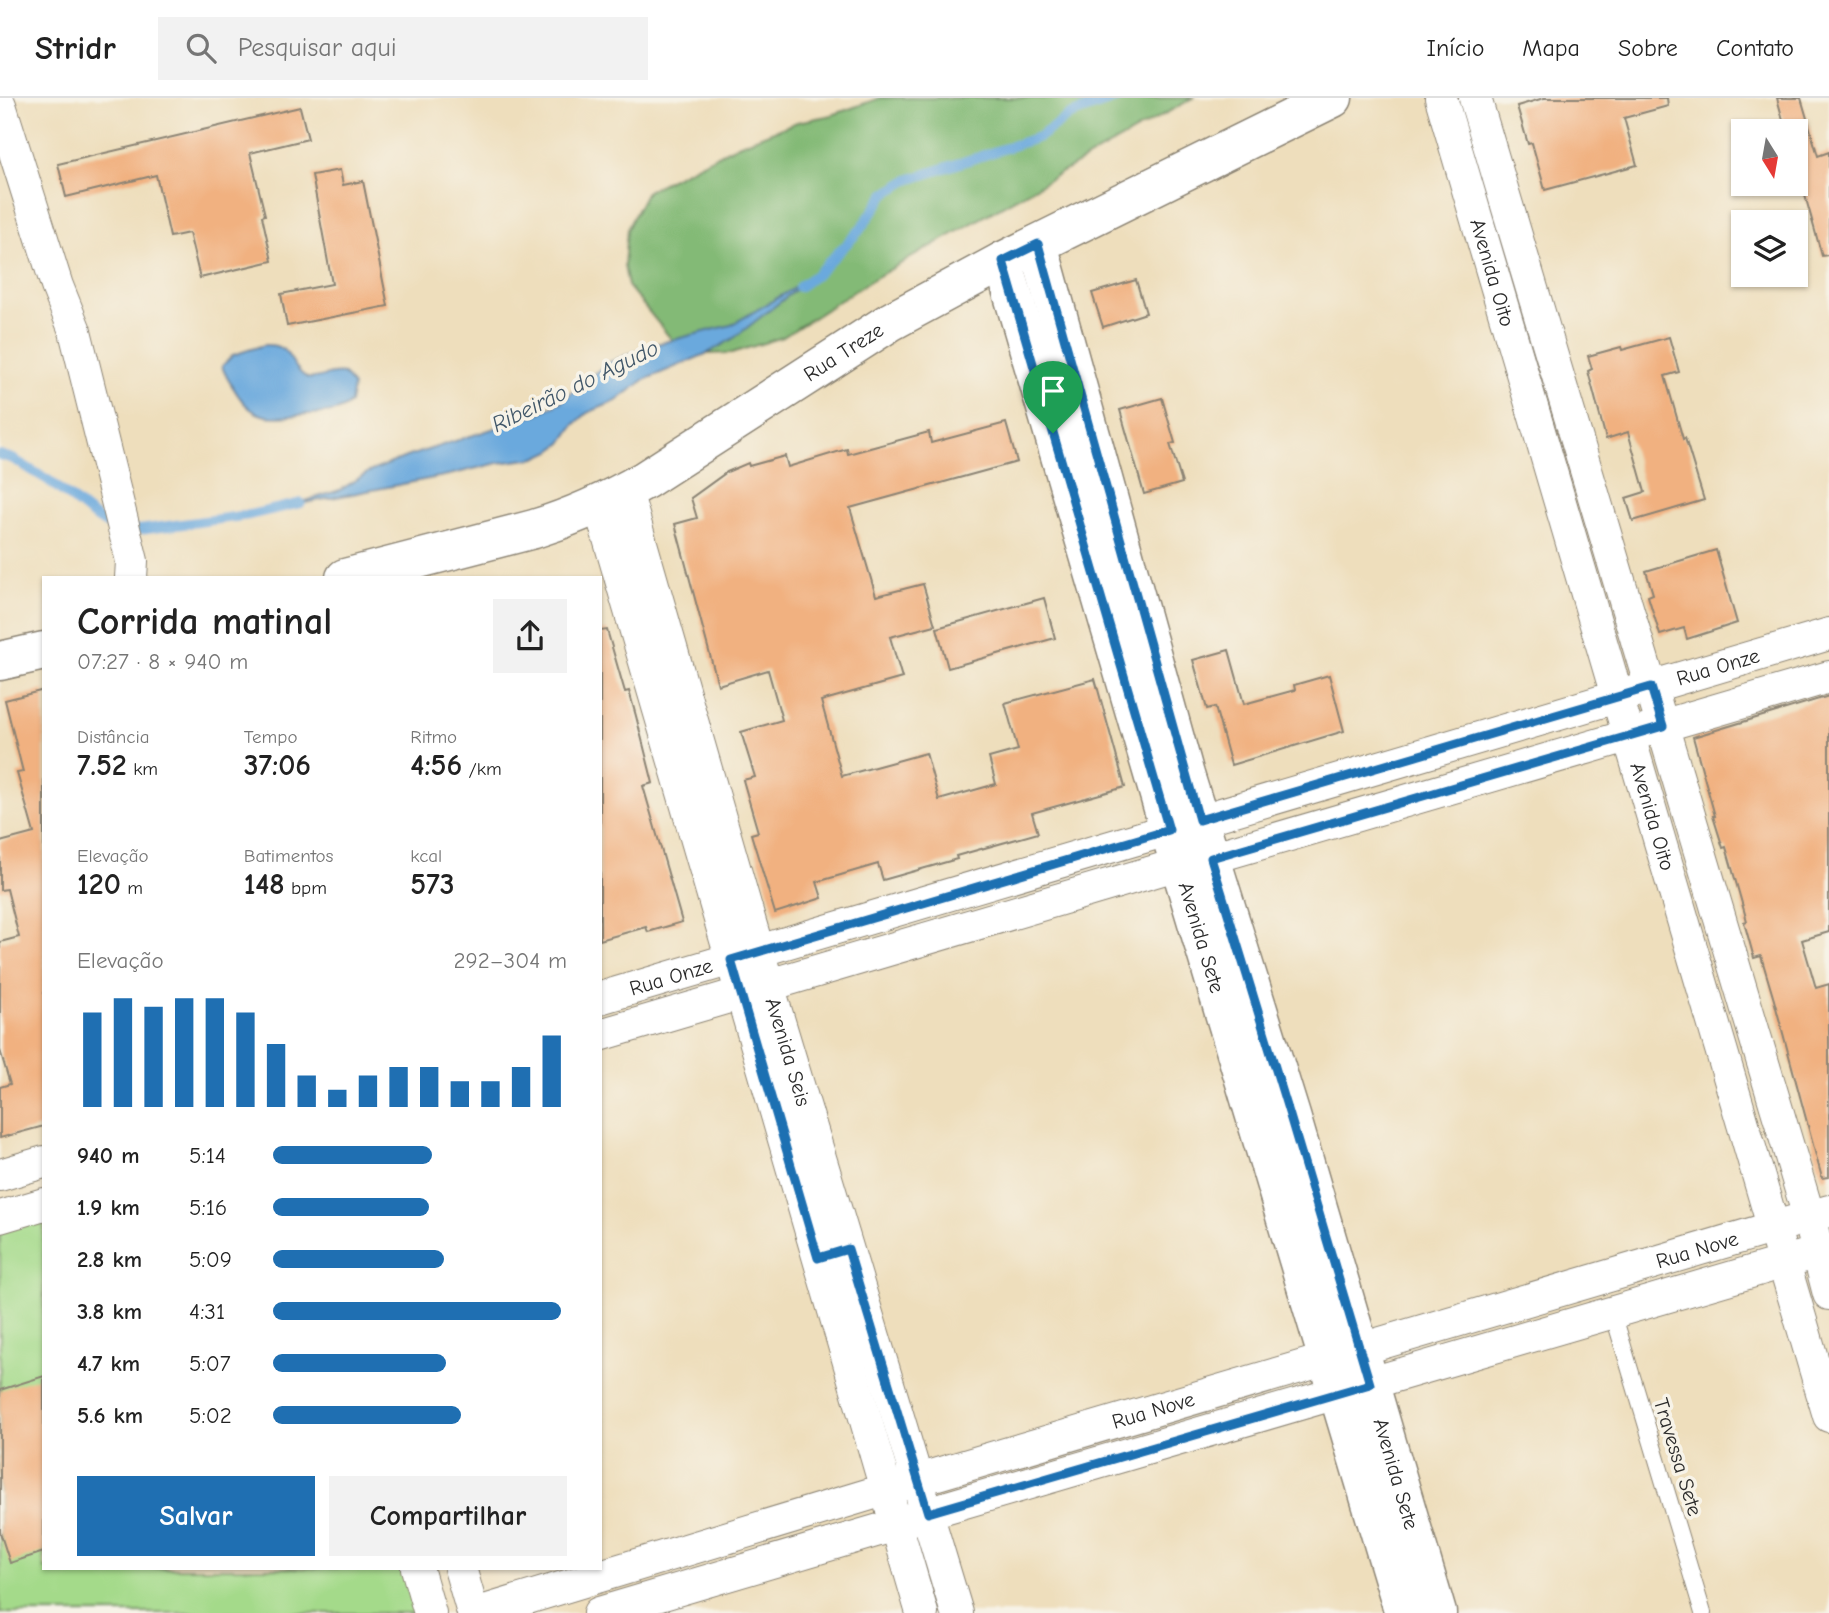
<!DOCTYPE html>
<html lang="pt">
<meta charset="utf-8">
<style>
:root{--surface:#fff;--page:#f2f2f2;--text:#222;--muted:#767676;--line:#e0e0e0;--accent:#1f6fb2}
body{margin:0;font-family:"Comic Neue",sans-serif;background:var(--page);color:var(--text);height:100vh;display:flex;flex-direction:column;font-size:26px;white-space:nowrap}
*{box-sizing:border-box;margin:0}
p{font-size:23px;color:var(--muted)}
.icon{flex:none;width:38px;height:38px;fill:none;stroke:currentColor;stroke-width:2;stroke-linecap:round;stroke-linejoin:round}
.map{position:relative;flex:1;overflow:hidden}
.details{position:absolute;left:42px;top:478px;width:560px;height:994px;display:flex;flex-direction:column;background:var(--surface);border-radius:0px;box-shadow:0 2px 5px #0004}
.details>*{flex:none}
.needle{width:46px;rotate:169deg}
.buttons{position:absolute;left:1731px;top:21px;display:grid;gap:14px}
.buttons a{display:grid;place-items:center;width:77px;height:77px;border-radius:0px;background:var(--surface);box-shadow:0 2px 5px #0004;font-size:35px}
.pin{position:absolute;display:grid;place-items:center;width:60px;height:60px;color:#fff;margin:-72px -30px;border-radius:50% 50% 50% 0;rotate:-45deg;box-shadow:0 0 7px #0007}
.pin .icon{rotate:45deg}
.round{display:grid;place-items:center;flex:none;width:74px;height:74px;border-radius:0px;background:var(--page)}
.summary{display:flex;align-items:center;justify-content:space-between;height:119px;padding:0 35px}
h1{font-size:38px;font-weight:700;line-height:52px}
.figures{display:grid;grid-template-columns:repeat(3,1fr);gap:10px;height:119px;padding:7px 35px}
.figures div{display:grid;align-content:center}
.figures b{font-size:30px;font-weight:700}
.figures small{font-size:19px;font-weight:400}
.figures p{font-size:19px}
.chart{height:196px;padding:14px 35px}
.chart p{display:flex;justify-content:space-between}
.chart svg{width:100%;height:126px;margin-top:7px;stroke:var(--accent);stroke-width:6}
.primary-button{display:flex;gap:14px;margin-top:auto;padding:14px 35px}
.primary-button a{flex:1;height:80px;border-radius:0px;background:var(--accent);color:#fff;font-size:28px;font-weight:700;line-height:80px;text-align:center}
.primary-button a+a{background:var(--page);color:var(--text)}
ul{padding:0 35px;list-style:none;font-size:23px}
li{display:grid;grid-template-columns:112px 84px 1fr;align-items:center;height:52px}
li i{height:18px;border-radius:9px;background:var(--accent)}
header{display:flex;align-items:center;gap:42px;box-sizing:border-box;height:98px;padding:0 35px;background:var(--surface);border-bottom:2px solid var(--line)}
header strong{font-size:33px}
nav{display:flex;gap:38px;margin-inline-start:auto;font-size:24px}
.search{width:490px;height:63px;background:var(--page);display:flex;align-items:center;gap:18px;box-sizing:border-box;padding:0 24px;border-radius:0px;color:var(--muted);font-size:26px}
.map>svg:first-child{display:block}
.green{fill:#a4da8a;stroke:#68825a;stroke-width:2}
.forest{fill:#83ba76;stroke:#577250;stroke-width:2}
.water{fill:#6ba9dd;stroke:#4b6a84;stroke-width:2}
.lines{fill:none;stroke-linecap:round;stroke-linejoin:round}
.stream{stroke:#6ba9dd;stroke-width:10}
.building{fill:#f1b180}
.lane-casing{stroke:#8c8474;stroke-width:18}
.street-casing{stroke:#8c8474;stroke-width:34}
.secondary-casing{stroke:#8c8474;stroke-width:41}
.lane{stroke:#fff;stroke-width:16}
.street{stroke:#fff;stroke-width:32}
.secondary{stroke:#fff;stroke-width:38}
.route-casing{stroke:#fff;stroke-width:14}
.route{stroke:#1f6fb2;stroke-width:9}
.labels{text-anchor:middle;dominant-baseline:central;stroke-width:7;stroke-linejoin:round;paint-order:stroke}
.street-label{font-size:21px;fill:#2b2b2b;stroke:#f7f3e8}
.water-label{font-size:23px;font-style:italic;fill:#415769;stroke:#f7f3e8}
</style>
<header>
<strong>Stridr</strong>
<div class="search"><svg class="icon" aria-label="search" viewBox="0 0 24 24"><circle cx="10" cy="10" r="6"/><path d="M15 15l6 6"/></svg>Pesquisar aqui</div>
<nav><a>Início</a><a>Mapa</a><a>Sobre</a><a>Contato</a></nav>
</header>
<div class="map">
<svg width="1829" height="1515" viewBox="0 0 1829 1515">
<rect width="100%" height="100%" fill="#f7f3e8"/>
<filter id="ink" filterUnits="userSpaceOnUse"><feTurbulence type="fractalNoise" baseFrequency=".0143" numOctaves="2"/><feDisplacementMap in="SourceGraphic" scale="14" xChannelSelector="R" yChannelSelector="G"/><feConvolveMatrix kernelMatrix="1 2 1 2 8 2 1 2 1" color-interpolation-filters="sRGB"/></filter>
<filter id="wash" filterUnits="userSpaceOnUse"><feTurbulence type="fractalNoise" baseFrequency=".00686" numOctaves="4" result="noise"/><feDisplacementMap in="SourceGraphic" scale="28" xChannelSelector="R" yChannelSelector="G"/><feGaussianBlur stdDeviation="1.57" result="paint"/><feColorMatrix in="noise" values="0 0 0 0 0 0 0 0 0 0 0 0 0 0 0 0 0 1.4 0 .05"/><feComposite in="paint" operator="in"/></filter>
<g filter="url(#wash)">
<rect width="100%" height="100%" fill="#eedebc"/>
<path class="green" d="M44 1106V1470H418L431 1515H0V1119Z"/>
<path class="forest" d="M880 0H1193L870 183 783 239 732 255 684 257 628 188 624 168 627 131 647 93 738 47 797 24 832 17Z"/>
<g class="water">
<path d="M808 182 734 240 708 255 644 282 616 303 587 315 574 327 562 345 551 353 536 360 498 365 449 377 290 408 340 392 369 374 406 359 535 317 562 303 607 265 649 248 731 227Z"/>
<path d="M264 247C293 245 287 268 307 280 320 282 330 273 344 276L353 288 350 305C338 316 323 315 308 316 278 319 257 326 238 297 232 288 225 278 222 268L233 257Z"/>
</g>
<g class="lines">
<g class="stream">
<path d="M799 189 817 176 859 133 885 96 908 82 1039 39 1070 17 1117 0"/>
<path d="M0 357 13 361 48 382 92 417 106 426 139 432 249 417 301 405"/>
</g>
</g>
<g id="blocks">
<g class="building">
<path d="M1544 0H1667L1668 8 1624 20 1637 67 1545 92 1532 45 1528 46 1517 8Z"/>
<path d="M1777 0H1801L1818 58 1829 54V157L1822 158 1796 65V33H1786Z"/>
<path d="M300 9 308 41 250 55 265 117 262 118 272 163 200 180 189 135 170 139 156 77 66 99 58 66Z"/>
<path d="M340 72 343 87 363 83 388 208 287 228 281 196 332 186 312 77Z"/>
<path d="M1136 182 1146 215 1103 229 1092 195Z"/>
<path d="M1669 239 1679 274 1665 278 1683 341 1685 340 1704 402 1633 423 1626 400 1645 394 1628 334 1606 341 1588 273 1592 271 1588 258 1621 249 1622 252Z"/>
<path d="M1162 300 1175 345 1170 346 1182 385 1144 396 1120 312Z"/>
<path d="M1006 325 1017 364 850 410 876 498 923 486 935 527 890 539 902 580 821 603 842 678 926 655 939 702 996 686 989 660 1018 652 1005 605 1095 581 1125 689 1032 715 1038 735 956 758 957 761 883 782 878 766 817 784 822 800 775 815 751 736 758 734 743 682 755 679 741 634 782 622 768 572 718 587 675 426 697 420 691 400 727 374 748 365 749 368 785 358 788 369 847 351 848 356 929 334 931 345Z"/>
<path d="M1716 452 1737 525 1687 541 1684 530 1660 537 1648 498 1653 496 1646 473Z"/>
<path d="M1044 500 1055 540 948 570 937 530Z"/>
<path d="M607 532 625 594 629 593 636 618 653 685 643 688 682 824 648 834 646 829 600 842V533Z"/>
<path d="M1229 552 1244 606 1295 592 1294 587 1329 577 1344 633 1231 667 1215 609 1207 611 1193 562Z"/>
<path d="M44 592V1028L0 1040V989L10 986 0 952V844L19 839 7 791 0 792V744L34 735 17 675 23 674 5 602Z"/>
<path d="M1829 598V834L1802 842 1816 890 1829 886V1079L1822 1080 1774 902 1761 858 1754 860 1744 824 1747 823 1726 749 1723 750 1713 718H1715L1693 639Z"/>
<path d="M44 1278V1454L10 1465 0 1434V1292Z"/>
</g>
</g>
</g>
<g filter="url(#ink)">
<use href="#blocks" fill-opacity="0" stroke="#8c8474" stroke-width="2"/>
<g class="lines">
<defs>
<path id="lane" d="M1613 1215 1703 1515"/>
<g id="street">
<path id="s1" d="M1441 0 1829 1318"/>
<path d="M1475 0 1809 1119 1829 1196"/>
<path d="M0 7 57 188 75 233 132 463 131 480"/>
<path id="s2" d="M626 393 768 887 957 1515"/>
<path d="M599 406 922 1515"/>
<path id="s3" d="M600 900 1829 536"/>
<path d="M600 937 1179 766 1211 760 1829 579"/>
<path d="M0 1077 44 1064"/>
<path d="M0 1119 44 1106"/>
<path d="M417 1470 430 1515"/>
<path d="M460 1470 473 1515"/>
<path id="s4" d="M478 1515 917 1382 1829 1113"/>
<path d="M599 1515 896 1427 927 1415 1829 1151"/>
</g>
<g id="secondary">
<path id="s5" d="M1038 146 1185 677 1291 1018 1437 1515"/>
<path id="s6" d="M1003 163 1169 731 1404 1515"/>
<path id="s7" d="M345 480 534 431C573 419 610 402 645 382L890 224 1003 163 1333 0"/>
<path d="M0 563 44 553"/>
</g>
</defs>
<use href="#lane" class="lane-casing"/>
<use href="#street" class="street-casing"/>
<use href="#secondary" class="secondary-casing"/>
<use href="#lane" class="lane"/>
<use href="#street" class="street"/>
<use href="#secondary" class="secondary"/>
</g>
</g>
<g class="lines" filter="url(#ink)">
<defs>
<path id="route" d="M1038 146 1199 722 1651 589 1663 628 1211 760 1290 1018 1370 1286 928 1415 848 1151 818 1160 731 862 1169 732 1003 163Z"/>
</defs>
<use href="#route" class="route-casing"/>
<use href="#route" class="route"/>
</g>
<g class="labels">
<g class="street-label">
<text stroke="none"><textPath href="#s1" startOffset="182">Avenida Oito</textPath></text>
<text stroke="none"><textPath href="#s7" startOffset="553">Rua Treze</textPath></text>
<text stroke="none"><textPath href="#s3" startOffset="1166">Rua Onze</textPath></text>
<text stroke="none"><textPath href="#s1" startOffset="749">Avenida Oito</textPath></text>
<text stroke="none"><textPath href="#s6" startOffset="705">Avenida Sete</textPath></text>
<text stroke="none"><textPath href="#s3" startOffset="74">Rua Onze</textPath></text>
<text stroke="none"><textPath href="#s2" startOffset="584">Avenida Seis</textPath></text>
<text stroke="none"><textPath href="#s4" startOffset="1272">Rua Nove</textPath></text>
<text stroke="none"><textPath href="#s4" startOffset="705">Rua Nove</textPath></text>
<text transform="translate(1678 1359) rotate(73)">Travessa Sete</text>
<text stroke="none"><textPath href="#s5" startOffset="1281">Avenida Sete</textPath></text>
</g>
<g class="water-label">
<text transform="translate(575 288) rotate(-26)">Ribeirão do Agudo</text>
</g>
</g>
</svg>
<div class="buttons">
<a><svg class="needle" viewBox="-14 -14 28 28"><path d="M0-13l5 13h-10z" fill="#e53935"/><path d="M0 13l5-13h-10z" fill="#767676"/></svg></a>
<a><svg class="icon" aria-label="layers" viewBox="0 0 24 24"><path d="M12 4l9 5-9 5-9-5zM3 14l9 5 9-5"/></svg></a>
</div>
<div class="pin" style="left:1053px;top:335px;background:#1e9e55"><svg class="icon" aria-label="arrive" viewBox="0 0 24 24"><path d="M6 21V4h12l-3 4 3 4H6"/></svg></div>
<section class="details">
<div class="summary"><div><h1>Corrida matinal</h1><p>07:27 · 8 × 940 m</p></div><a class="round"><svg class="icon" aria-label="share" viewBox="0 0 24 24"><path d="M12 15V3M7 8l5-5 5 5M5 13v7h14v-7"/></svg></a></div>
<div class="figures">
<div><p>Distância</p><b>7.52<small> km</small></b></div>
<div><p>Tempo</p><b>37:06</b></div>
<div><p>Ritmo</p><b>4:56<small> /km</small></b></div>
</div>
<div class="figures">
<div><p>Elevação</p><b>120<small> m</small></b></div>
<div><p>Batimentos</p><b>148<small> bpm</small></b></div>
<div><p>kcal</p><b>573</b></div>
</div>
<div class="chart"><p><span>Elevação</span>292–304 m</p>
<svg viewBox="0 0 160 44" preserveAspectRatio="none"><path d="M5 44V11M15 44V6M25 44V9M35 44V6M45 44V6M55 44V11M65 44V22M75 44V33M85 44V38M95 44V33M105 44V30M115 44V30M125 44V35M135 44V35M145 44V30M155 44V19"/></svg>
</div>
<ul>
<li><b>940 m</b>5:14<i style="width:54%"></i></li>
<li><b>1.9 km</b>5:16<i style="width:53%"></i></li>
<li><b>2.8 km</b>5:09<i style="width:58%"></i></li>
<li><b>3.8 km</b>4:31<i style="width:98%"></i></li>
<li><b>4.7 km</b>5:07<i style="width:59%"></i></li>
<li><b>5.6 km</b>5:02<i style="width:64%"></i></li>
</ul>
<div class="primary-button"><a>Salvar</a><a>Compartilhar</a></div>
</section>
</div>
